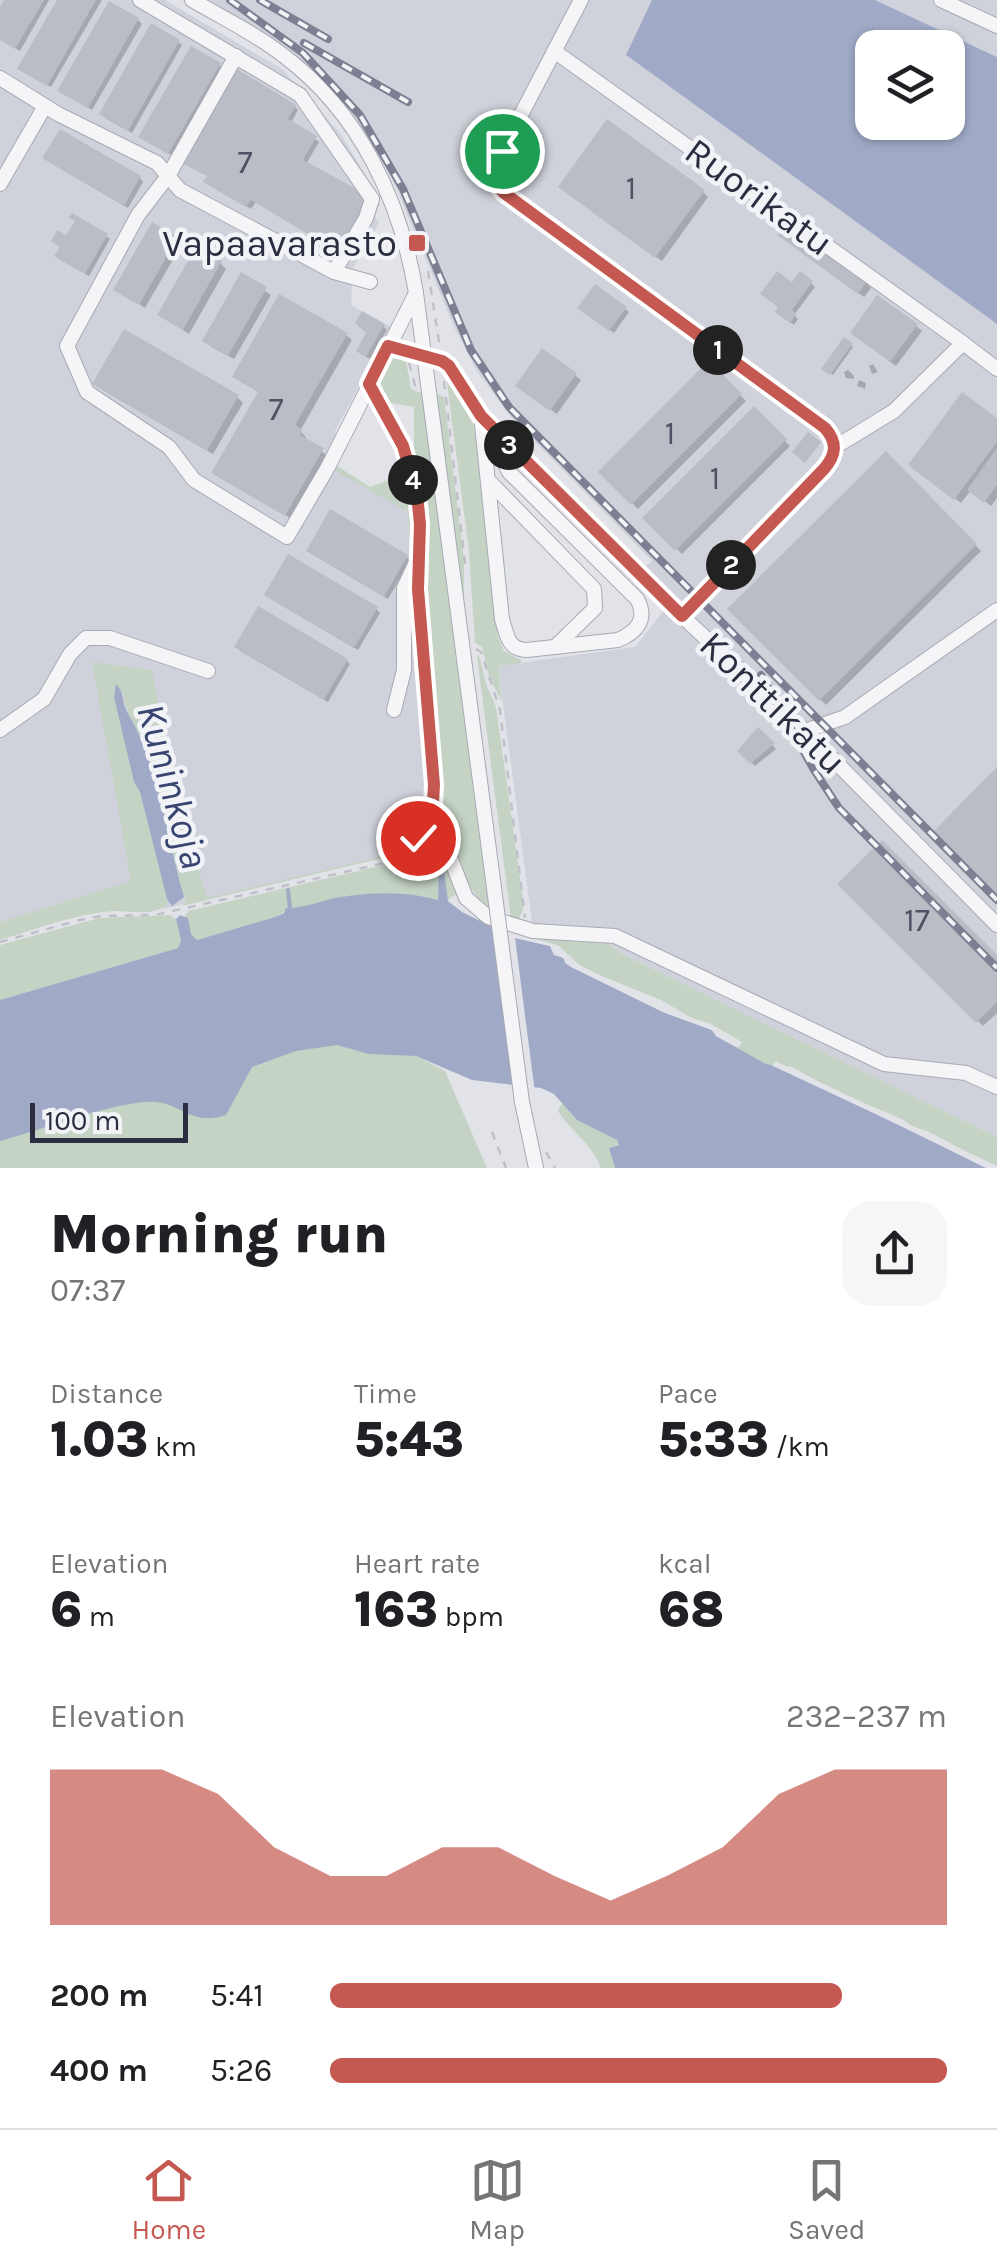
<!DOCTYPE html>
<meta charset="utf-8">
<style>
:root{--surface:#fff;--page:#f6f6f6;--text:#202124;--muted:#757577;--line:#e0e0e0;--accent:#c55951}
body{margin:0;font-family:Karla,sans-serif;background:var(--page);color:var(--text);height:100vh;display:flex;flex-direction:column;font-size:38px;white-space:nowrap}
*{box-sizing:border-box;margin:0}
p{font-size:32px;color:var(--muted)}
.icon{flex:none;width:55px;height:55px;fill:none;stroke:currentColor;stroke-width:2;stroke-linecap:round;stroke-linejoin:round}
.map{position:relative;height:1168px;overflow:hidden}
.details{display:flex;flex-direction:column;background:var(--surface);flex:1}
.details>*{flex:none}
.buttons{position:absolute;left:855px;top:30px;display:grid;gap:20px}
.buttons a{display:grid;place-items:center;width:110px;height:110px;border-radius:20px;background:var(--surface);box-shadow:0 2px 8px #0004;font-size:50px}
.scale{position:absolute;left:30px;bottom:25px;width:158px;box-sizing:border-box;padding-left:10px;border:5px solid #2b2e40;border-top:0;font-size:28px;line-height:35px;white-space:nowrap;color:#2b2e40;-webkit-text-stroke:8px #f2f3f7;paint-order:stroke}
.pin{position:absolute;display:grid;place-items:center;width:85px;height:85px;color:#fff;margin:-42px;border:5px solid #fff;border-radius:50%;box-shadow:0 2px 10px #0007}
.km{position:absolute;width:50px;height:50px;margin:-25px;border-radius:50%;background:#222;color:#fff;font-size:28px;line-height:50px;text-align:center}
.round{display:grid;place-items:center;flex:none;width:105px;height:105px;border-radius:30px;background:var(--page)}
.head{display:flex;align-items:center;justify-content:space-between;height:170px;padding:0 50px}
h1{font-size:55px;font-weight:800;line-height:75px}
.metrics{display:grid;grid-template-columns:repeat(3,1fr);gap:15px;height:170px;padding:10px 50px}
.metrics div{display:grid;align-content:center}
.metrics b{font-size:50px;font-weight:800}
.metrics small{font-size:28px;font-weight:400}
.metrics p{font-size:28px}
.chart{height:280px;padding:20px 50px}
.chart p{display:flex;justify-content:space-between}
.chart svg{width:100%;height:180px;margin-top:10px;fill:var(--accent);opacity:.7}
ul{padding:0 50px;list-style:none;font-size:32px}
li{display:grid;grid-template-columns:160px 120px 1fr;align-items:center;height:75px}
li i{height:25px;border-radius:12px;background:var(--accent)}
.tab-bar{display:flex;justify-content:space-around;align-items:center;height:140px;border-top:2px solid var(--line);background:var(--surface);font-size:28px;color:var(--muted)}
.tab-bar a{display:grid;justify-items:center;gap:5px}
.tab-bar .selected{color:var(--accent)}
.map>svg:first-child{display:block}
.built{fill:#d0d2db}
.green{fill:#c4d3c4}
.water{fill:#a0aac7;fill-rule:evenodd}
.pier{fill:#e2e3e9}
.shadow{fill:#0003}
.lines{fill:none;stroke-linecap:round;stroke-linejoin:round}
.stream{stroke:#a0aac7;stroke-width:4}
.building{fill:#babcc6}
.minor-casing{stroke:#a7a9b3;stroke-width:16}
.path{stroke:#c0c1c8;stroke-width:2.5;stroke-dasharray:8 8;stroke-linecap:butt}
.minor{stroke:#f5f5f8;stroke-width:14}
.rail-casing{stroke:#7d8092;stroke-width:8}
.rail{stroke:#f2f3f7;stroke-width:4;stroke-dasharray:11;stroke-linecap:butt}
.minor-bridge-casing{stroke:#a7a9b3;stroke-width:16;stroke-linecap:butt}
.minor-bridge{stroke:#f5f5f8;stroke-width:14}
.route-casing{stroke:#fff;stroke-width:20}
.route{stroke:#c55951;stroke-width:12}
.poi-dot{fill:#c55951;stroke:#f2f3f7;stroke-width:4}
.labels{text-anchor:middle;dominant-baseline:central;stroke-width:9;stroke-linejoin:round;paint-order:stroke}
.number-label{font-size:32px;fill:#4f5262}
.street-label{font-size:38px;fill:#2b2e40;stroke:#f2f3f7}
.poi-label{font-size:38px;fill:#2b2e40;stroke:#f2f3f7;text-anchor:end}
.water-label{font-size:40px;font-style:italic;fill:#384571;stroke:#f2f3f7}
</style>
<div class="map">
<svg width="997" height="1168" viewBox="0 0 997 1168">
<rect width="100%" height="100%" fill="#e2e3e9"/>
<g class="built">
<path d="M0 0H165L282 69 340 133 370 182 380 206 375 208 374 215 379 223 353 268 351 305 391 327 335 431 337 439 324 464 407 510 411 555 397 583 414 594 429 811 394 853 163 909 130 882 0 922Z"/>
<path d="M208 0H652L627 56 997 324V1137L624 955 608 944 534 938 498 666 635 647 664 610 631 578 652 561 512 418 478 373 454 327 390 173 354 116 330 87 289 49Z"/>
<path d="M875 0H997V57Z"/>
</g>
<g class="green">
<path d="M394 355 406 361 411 389 423 394 489 907C416 862 423 569 420 484L414 456V407L386 402C376 383 379 370 394 355Z"/>
<path d="M446 376 474 426 498 637 504 651 521 660V663L498 666 502 701 490 680 482 647 475 643 469 551Z"/>
<path d="M435 393 444 397 464 559V604Z"/>
<path d="M337 466 370 487 403 475 407 478C417 516 415 549 402 587L397 584 411 555 407 511 334 470Z"/>
<path d="M479 655 486 684 496 707 523 899V910L519 919H511L477 656Z"/>
<path d="M92 662 152 670 175 795 207 898 394 853 424 817 428 823 407 848 395 855 182 906 186 903C173 863 167 821 155 781 147 757 125 714 124 693L113 687 134 782 140 792 168 903C156 917 132 911 116 911 77 913 37 929 0 940V922L131 881Z"/>
<path d="M412 854 448 863 459 892 448 901 438 889 439 900C391 886 344 898 297 909L292 907 275 917 197 940 193 939 185 916 188 911 388 864Z"/>
<path d="M170 915 176 919 181 941 178 948 0 1000V945L99 918Z"/>
<path d="M534 938 608 944 624 955 997 1137V1166C974 1155 954 1146 933 1134 922 1128 913 1129 904 1120L833 1090 790 1066 785 1067 776 1061 773 1066 752 1062 734 1045 739 1047 742 1042 709 1023 695 1020 661 1000 594 973 575 962 559 946Z"/>
<path d="M346 1028 380 1053 416 1056 445 1071 487 1168H0V1131Z"/>
<path d="M562 1103 577 1120 617 1140 619 1144 609 1148 615 1168H601C592 1143 572 1133 558 1111Z"/>
</g>
<g class="water">
<path d="M652 0H875L997 57V324L626 55ZM872 48H948V122H872Z"/>
<path d="M116 684C125 693 121 701 127 712 160 766 166 836 184 897L172 906 167 899 140 792 134 782 114 697Z"/>
<path d="M439 865H443L448 901 462 912 515 938 550 946 572 967 663 1012 712 1030 716 1036 764 1063 789 1071 986 1168H615L609 1148 619 1145 617 1140 577 1120 554 1094 541 1088 472 1080 416 1056 369 1054 337 1045 296 1051 252 1067 226 1115C189 1128 179 1098 145 1102 97 1107 47 1128 0 1141V1000L178 948 181 941 176 919 180 915 188 918 191 934 197 940 275 917 284 913 286 908C306 908 322 900 341 897 373 892 407 891 438 900Z"/>
</g>
<g class="pier">
<path d="M452 896 465 908 517 934 556 945 558 952 569 955 579 965 665 1008 712 1025 719 1032 742 1043 738 1047 716 1036 712 1030 663 1012 571 967 565 963 564 958 554 955 550 946 515 938 535 1093 514 1092 492 927 448 901Z"/>
<path d="M775 1061 969 1153 991 1168 773 1066Z"/>
</g>
<g class="shadow">
<path d="M7 0H49L20 51 0 39V12Z"/>
<path d="M60 0H102L51 87 24 72Z"/>
<path d="M138 20 142 24 92 110 64 94Z"/>
<path d="M178 42 182 45 132 133 105 118Z"/>
<path d="M219 65 223 69 173 156 145 140Z"/>
<path d="M295 107 298 110 291 123 319 142 306 164 368 211 343 253 256 202 251 209 210 185Z"/>
<path d="M49 162 140 178 143 182 128 208Z"/>
<path d="M567 192H703L708 197 662 261Z"/>
<path d="M106 236 110 239 89 276 61 260 67 238Z"/>
<path d="M177 239 182 244 145 308 116 289Z"/>
<path d="M785 240 865 282 871 288 864 297Z"/>
<path d="M220 263 226 269 189 334 160 315Z"/>
<path d="M242 276 271 295 234 359 210 346Z"/>
<path d="M811 283 815 287 794 315 798 319 794 325 782 316 781 307 793 286Z"/>
<path d="M625 309 629 312 614 333 584 312Z"/>
<path d="M383 326 387 330 370 359 363 355Z"/>
<path d="M916 326 922 331 896 366 858 338Z"/>
<path d="M346 335 352 340 300 431 306 437 305 440 328 456 292 519 214 473 260 393 235 376Z"/>
<path d="M845 340 853 347 833 375 825 368Z"/>
<path d="M709 364 746 401 638 509 601 472Z"/>
<path d="M873 364 878 372 872 374 869 366Z"/>
<path d="M848 370 854 376V379L846 378 844 372Z"/>
<path d="M575 375 581 380 557 414 524 391Z"/>
<path d="M859 380 866 383 865 389 857 386Z"/>
<path d="M101 389 237 397 243 403 213 454Z"/>
<path d="M754 410 790 446 682 554 646 518Z"/>
<path d="M997 421V498L991 506 971 490 961 503 917 470Z"/>
<path d="M886 455 981 551 826 705 731 609Z"/>
<path d="M313 554 407 557 410 561 388 599Z"/>
<path d="M271 599 376 609 380 613 358 650Z"/>
<path d="M240 651 347 661 350 664 328 702Z"/>
<path d="M758 730 776 749 755 766 740 751Z"/>
<path d="M841 884 997 958V1013L983 1026Z"/>
</g>
<g class="lines">
<path class="stream" d="M288 890 290 908"/>
</g>
<g class="building">
<path d="M4 0H44L15 49 0 40V7Z"/>
<path d="M57 0H96L47 86 17 69Z"/>
<path d="M109 1 139 18 88 108 57 91Z"/>
<path d="M151 23 180 40 128 131 99 114Z"/>
<path d="M191 46 221 63 168 154 138 137Z"/>
<path d="M237 69 296 105 288 119 317 136 303 160 364 193 367 202 338 252 251 200 246 207 203 182 207 176 183 164Z"/>
<path d="M607 119 705 190 655 258 558 187Z"/>
<path d="M60 129 141 176 124 206 42 158Z"/>
<path d="M72 213 108 234 85 274 54 256 60 247 51 241 57 230 66 235 75 221 69 218Z"/>
<path d="M152 222 178 237 139 305 113 290Z"/>
<path d="M786 222 867 281 858 294 777 235Z"/>
<path d="M196 247 222 261 183 330 157 315Z"/>
<path d="M777 271 792 282 800 271 813 281 792 310 796 314 790 323 775 312 778 307 760 294Z"/>
<path d="M241 272 267 287 228 356 202 341Z"/>
<path d="M595 284 627 307 609 331 577 308Z"/>
<path d="M279 294 348 333 295 425 302 429 300 435 324 448 285 516 211 473 258 392 232 377Z"/>
<path d="M877 295 918 324 890 362 850 333Z"/>
<path d="M362 311 385 324 366 357 356 351 366 333 355 323Z"/>
<path d="M124 329 239 395 207 451 92 384Z"/>
<path d="M844 337 853 343 830 375 821 369Z"/>
<path d="M542 348 577 373 550 411 515 386Z"/>
<path d="M709 360 742 394 631 505 598 472Z"/>
<path d="M962 392 997 418V442L954 500 908 465Z"/>
<path d="M754 406 787 439 675 551 642 518Z"/>
<path d="M808 432 821 442 805 463 792 452Z"/>
<path d="M997 448V485L984 503 967 490Z"/>
<path d="M886 451 977 544 819 701 727 609Z"/>
<path d="M330 509 408 555 384 597 306 551Z"/>
<path d="M288 554 378 607 354 648 264 595Z"/>
<path d="M258 606 348 659 324 700 234 647Z"/>
<path d="M758 727 775 743 750 764 737 751Z"/>
<path d="M997 767V896L933 832Z"/>
<path d="M882 840 997 955V1002L976 1023 837 884Z"/>
</g>
<g class="lines">
<defs>
<g id="minor">
<path d="M140 0 300 95 372 199 366 218 334 272"/>
<path d="M192 0C223 18 256 34 284 56 360 113 401 202 416 293L469 697"/>
<path d="M581 0 502 151C494 168 489 179 504 193L825 428 832 436 835 447"/>
<path d="M941 0 997 26"/>
<path d="M554 51 963 343"/>
<path d="M236 56 168 176 138 215 67 346 87 392 169 447 194 480 287 537 328 467 416 293"/>
<path d="M0 78 58 114 157 163 180 190 334 272 370 282"/>
<path d="M0 184 45 106"/>
<path d="M387 346 442 361 449 366 481 415 497 433 636 573 805 731 997 925"/>
<path d="M369 384 403 446 417 494 420 524 418 558 404 588V670L394 710"/>
<path d="M481 415 509 472 637 599C648 619 637 632 618 640L527 650C508 650 507 635 502 619Z"/>
<path d="M835 447 894 411 963 343 997 369"/>
<path d="M489 481 594 589 595 608 555 647"/>
<path d="M418 566 434 785 432 820"/>
<path d="M682 616 824 469 833 457 835 447"/>
<path d="M0 730 44 699 70 654 86 638H110L208 671"/>
<path d="M805 731 845 717 997 610"/>
<path d="M426 814 445 844 466 898 488 917 533 931 615 936 884 1064 966 1073 997 1087"/>
<path d="M522 1102 536 1168"/>
</g>
</defs>
<use href="#minor" class="minor-casing"/>
<g class="path">
<path d="M428 271 440 348"/>
<path d="M409 363 416 389"/>
<path d="M444 381 466 572"/>
<path d="M476 649 481 652 500 710 525 918"/>
<path d="M408 853 435 857"/>
<path d="M0 942 80 920 101 916 155 915 385 863 407 853 422 833"/>
<path d="M492 1132 506 1168"/>
<path d="M546 1152 555 1168"/>
</g>
<use href="#minor" class="minor"/>
<defs>
<g id="rail">
<path d="M230 0 303 53 360 115 403 189 471 350 509 407 997 900"/>
<path d="M260 0 328 39"/>
<path d="M304 43 408 102"/>
<path d="M761 675 814 770 839 808 997 968"/>
</g>
</defs>
<use href="#rail" class="rail-casing"/>
<use href="#rail" class="rail"/>
<defs>
<path id="minor-bridge" d="M469 697 522 1102"/>
</defs>
<use href="#minor-bridge" class="minor-bridge-casing"/>
<use href="#minor-bridge" class="minor-bridge"/>
</g>
<g class="lines">
<defs>
<path id="route" d="M418 838 432 820 434 785 418 589 420 524 417 494 403 446 369 384 388 346 442 361 449 366 481 416 497 432 682 616 824 469C836 455 838 443 825 428L504 193C489 179 494 168 502 151"/>
</defs>
<use href="#route" class="route-casing"/>
<use href="#route" class="route"/>
</g>
<rect class="poi-dot" x="407" y="233" width="20" height="20" rx="5"/>
<g class="labels">
<g class="number-label">
<text x="245" y="162">7</text>
<text x="631" y="188">1</text>
<text x="276" y="409">7</text>
<text x="670" y="433">1</text>
<text x="715" y="478">1</text>
<text x="917" y="920">17</text>
</g>
<g class="street-label">
<text transform="translate(759 197) rotate(36)">Ruorikatu</text>
<text transform="translate(773 703) rotate(44)">Konttikatu</text>
</g>
<g class="poi-label">
<text x="397" y="243">Vapaavarasto</text>
</g>
<g class="water-label">
<text transform="translate(173 786) rotate(74)">Kuninkoja</text>
</g>
</g>
</svg>
<div class="buttons">
<a><svg class="icon" aria-label="layers" viewBox="0 0 24 24"><path d="M12 4l9 5-9 5-9-5zM3 14l9 5 9-5"/></svg></a>
</div>
<div class="scale">100 m</div>
<div class="pin" style="left:502px;top:151px;background:#1e9e55"><svg class="icon" aria-label="arrive" viewBox="0 0 24 24"><path d="M6 21V4h12l-3 4 3 4H6"/></svg></div>
<div class="pin" style="left:418px;top:838px;background:#d93025"><svg class="icon" aria-label="check" viewBox="0 0 24 24"><path d="M5 12l5 5 9-10"/></svg></div>
<b class="km" style="left:718px;top:350px">1</b>
<b class="km" style="left:731px;top:565px">2</b>
<b class="km" style="left:509px;top:445px">3</b>
<b class="km" style="left:413px;top:480px">4</b>
</div>
<section class="details">
<div class="head"><div><h1>Morning run</h1><p>07:37</p></div><a class="round"><svg class="icon" aria-label="share" viewBox="0 0 24 24"><path d="M12 15V3M7 8l5-5 5 5M5 13v7h14v-7"/></svg></a></div>
<div class="metrics">
<div><p>Distance</p><b>1.03<small> km</small></b></div>
<div><p>Time</p><b>5:43</b></div>
<div><p>Pace</p><b>5:33<small> /km</small></b></div>
</div>
<div class="metrics">
<div><p>Elevation</p><b>6<small> m</small></b></div>
<div><p>Heart rate</p><b>163<small> bpm</small></b></div>
<div><p>kcal</p><b>68</b></div>
</div>
<div class="chart"><p><span>Elevation</span>232–237 m</p>
<svg viewBox="0 0 160 44" preserveAspectRatio="none"><path d="M0 44V6L10 6L20 6L30 12L40 25L50 32L60 32L70 25L80 25L90 32L100 38L110 32L120 25L130 12L140 6L150 6L160 6V44z"/></svg>
</div>
<ul>
<li><b>200 m</b>5:41<i style="width:83%"></i></li>
<li><b>400 m</b>5:26<i style="width:100%"></i></li>
</ul>
</section>
<nav class="tab-bar">
<a class="selected"><svg class="icon" aria-label="home" viewBox="0 0 24 24"><path d="M3 11l9-7 9 7M6 9v11h12V9"/></svg>Home</a>
<a><svg class="icon" aria-label="map" viewBox="0 0 24 24"><path d="M3 6l6-2 6 2 6-2v14l-6 2-6-2-6 2zM9 4v14M15 6v14"/></svg>Map</a>
<a><svg class="icon" aria-label="saved" viewBox="0 0 24 24"><path d="M7 4h10v16l-5-4-5 4z"/></svg>Saved</a>
</nav>
